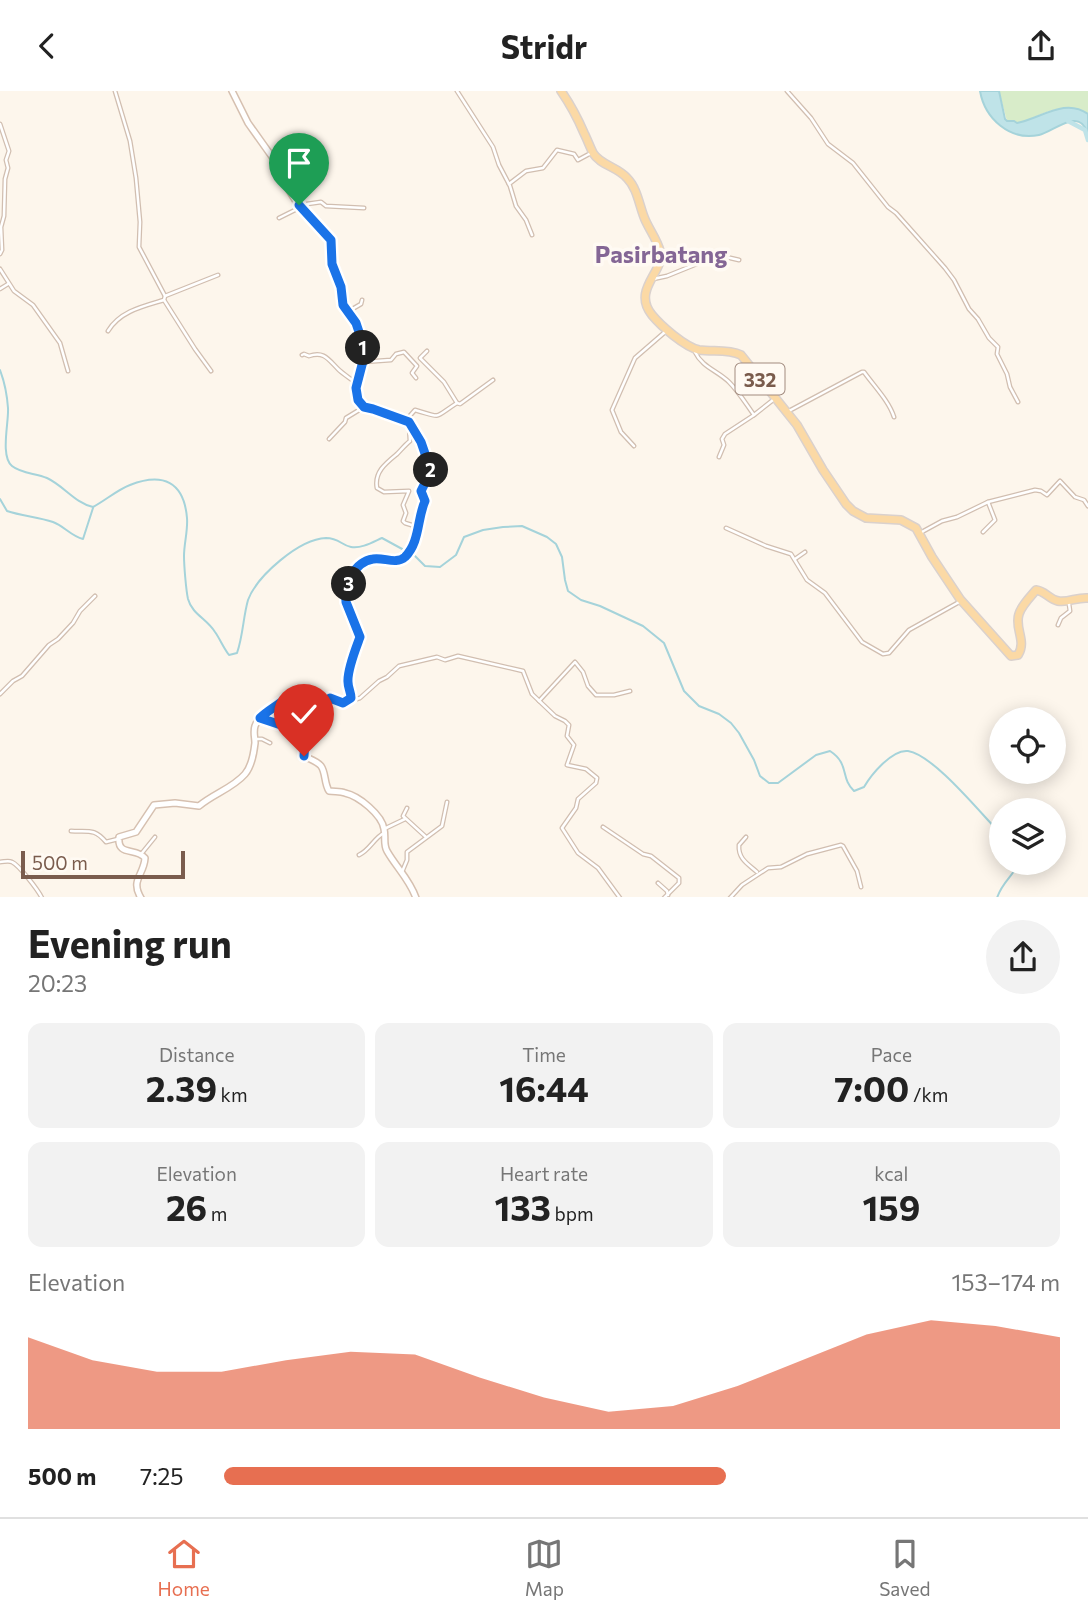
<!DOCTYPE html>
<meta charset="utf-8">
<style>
:root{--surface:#fff;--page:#f2f2f2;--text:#222;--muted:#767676;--line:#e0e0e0;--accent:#e76f51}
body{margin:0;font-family:Commissioner,sans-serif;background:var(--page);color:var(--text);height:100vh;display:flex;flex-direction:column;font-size:26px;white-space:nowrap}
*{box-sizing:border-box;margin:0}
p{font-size:23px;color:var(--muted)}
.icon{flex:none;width:38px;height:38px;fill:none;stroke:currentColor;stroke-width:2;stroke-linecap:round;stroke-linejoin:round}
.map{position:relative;height:806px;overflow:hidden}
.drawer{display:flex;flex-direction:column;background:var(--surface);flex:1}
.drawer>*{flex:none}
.fabs{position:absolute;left:989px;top:616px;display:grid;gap:14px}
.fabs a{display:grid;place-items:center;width:77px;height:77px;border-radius:50%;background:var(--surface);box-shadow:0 4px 18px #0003;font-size:35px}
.scale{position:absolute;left:21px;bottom:18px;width:164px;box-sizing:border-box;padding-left:7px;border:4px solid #7a5c4d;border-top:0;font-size:19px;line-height:24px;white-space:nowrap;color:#7a5c4d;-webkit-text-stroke:5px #fffaf3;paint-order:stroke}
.pin{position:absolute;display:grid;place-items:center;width:60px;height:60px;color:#fff;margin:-72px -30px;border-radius:50% 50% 50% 0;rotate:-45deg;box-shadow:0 0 7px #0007}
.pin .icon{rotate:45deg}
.km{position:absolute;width:35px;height:35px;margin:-18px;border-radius:50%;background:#222;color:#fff;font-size:19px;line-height:35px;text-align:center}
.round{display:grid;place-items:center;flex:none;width:74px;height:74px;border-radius:37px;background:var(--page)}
.overview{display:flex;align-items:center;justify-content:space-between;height:119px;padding:0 28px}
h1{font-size:38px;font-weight:700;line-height:52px}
.stats{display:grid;grid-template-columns:repeat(3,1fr);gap:10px;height:119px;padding:7px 28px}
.stats div{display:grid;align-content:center;border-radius:14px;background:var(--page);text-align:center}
.stats b{font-size:35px;font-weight:700}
.stats small{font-size:19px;font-weight:400}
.stats p{font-size:19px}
.chart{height:196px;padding:14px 28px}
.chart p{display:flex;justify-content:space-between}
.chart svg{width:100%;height:126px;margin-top:7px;fill:var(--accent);opacity:.7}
ul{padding:0 28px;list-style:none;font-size:23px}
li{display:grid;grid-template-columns:112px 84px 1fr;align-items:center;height:52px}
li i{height:18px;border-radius:9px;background:var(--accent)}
header{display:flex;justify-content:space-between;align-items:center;height:91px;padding:0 28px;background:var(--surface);font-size:32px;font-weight:700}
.menu{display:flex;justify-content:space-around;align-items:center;height:98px;border-top:2px solid var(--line);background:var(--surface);font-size:19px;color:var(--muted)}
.menu a{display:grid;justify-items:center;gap:4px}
.menu .selected{color:var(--accent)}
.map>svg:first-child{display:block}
.green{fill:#d8ecc9}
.water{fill:#bfe3e8;stroke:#a5d3da;stroke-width:2}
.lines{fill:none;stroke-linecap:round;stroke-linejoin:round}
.stream{stroke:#a5d3da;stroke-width:2}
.river{stroke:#bfe3e8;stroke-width:4.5}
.street-casing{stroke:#d1beb0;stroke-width:5}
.secondary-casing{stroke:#d6c0b0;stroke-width:8}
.primary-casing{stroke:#dad1cd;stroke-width:10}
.street{stroke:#fff;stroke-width:2.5}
.secondary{stroke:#fff;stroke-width:5}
.primary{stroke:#fbd9a5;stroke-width:7}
.route-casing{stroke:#fff;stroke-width:14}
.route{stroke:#1a73e8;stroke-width:9}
.labels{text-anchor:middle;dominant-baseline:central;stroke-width:7;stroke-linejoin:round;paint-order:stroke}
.shield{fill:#fffaf3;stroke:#a28b7f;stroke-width:2}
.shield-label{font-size:19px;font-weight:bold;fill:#7a5c4d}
.quarter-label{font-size:24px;font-weight:bold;fill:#846695;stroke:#fffaf3}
</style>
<header><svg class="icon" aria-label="back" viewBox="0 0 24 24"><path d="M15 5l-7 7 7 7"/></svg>Stridr<svg class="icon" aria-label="share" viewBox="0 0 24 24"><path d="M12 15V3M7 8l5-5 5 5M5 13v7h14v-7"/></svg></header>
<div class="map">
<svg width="1088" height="807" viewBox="0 0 1088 807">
<rect width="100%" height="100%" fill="#fdf6ec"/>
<path class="green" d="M999 0H1088V23C1068 8 1040 23 1020 33L1014 30H1007Z"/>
<path class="water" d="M980 0H999L1005 28 1007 30H1014L1017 32C1040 28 1065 6 1088 23V44C1080 14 1054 41 1039 44 1010 50 985 28 980 0Z"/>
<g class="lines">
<g class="stream">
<path d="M0 279C5 292 7 303 8 317 9 331 0 365 12 375 22 383 36 382 47 387 64 395 75 412 93 416 106 409 117 399 130 394 163 381 184 391 187 427 188 440 184 452 184 465 184 474 186 499 188 508 192 523 207 528 215 541 220 548 223 556 229 564L237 562C243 545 243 527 248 509 257 485 299 448 326 447 339 447 341 454 351 456 361 458 373 451 382 447L415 465 425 475 440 476 456 464 464 446 483 439 503 436 522 435 547 446 556 453 562 466 565 489 568 500 581 509 600 515 643 535 664 552 684 600 699 615 719 623 731 632 739 642 754 669 760 685 769 692H778L816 664 830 660C850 673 840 687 854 700L864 696C871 684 892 658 908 660 934 664 981 723 1001 743"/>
<path d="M0 408 7 420C22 425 38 426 53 431 64 435 71 445 83 448L93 417"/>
<path d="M997 807C1002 791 1013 785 1019 772"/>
</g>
<path class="river" d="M1068 30 1085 39 1088 49"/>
<defs>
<g id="street">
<path d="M115 0 130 50 136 87 140 131 139 156 165 205 164 209 195 258 211 280"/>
<path d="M457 0 493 56 499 74 510 95 516 115 526 129 532 144"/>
<path d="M787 0 811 27 828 53 853 72 888 116 896 122 945 177 954 189 969 218 978 228 989 247 998 256 997 263 1007 283 1010 296 1018 311"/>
<path d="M0 33 9 60 6 69 8 77 5 88 4 125 1 136 2 159 0 163"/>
<path d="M273 68 299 56"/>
<path d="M509 93 526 80 543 77 557 59 574 63 578 69 591 62"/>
<path d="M279 127 307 113 321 111 326 115 364 117"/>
<path d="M0 178 14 200 33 214 60 252 68 280"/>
<path d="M653 188 667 185 714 166H726L739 169"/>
<path d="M0 198 8 193"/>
<path d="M165 205 218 184"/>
<path d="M349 220 361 213 362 209"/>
<path d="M108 240C120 220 144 215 164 209"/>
<path d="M427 260 420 267 444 291 457 312 460 313 493 289"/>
<path d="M695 261C702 276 718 280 729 291 739 301 746 313 754 324"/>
<path d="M302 264 304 263 309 265C324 260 328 268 338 278 343 283 350 287 356 292"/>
<path d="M363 271 391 269 396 263 404 261 417 275 412 282 416 287"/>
<path d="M787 321 862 281H864C874 295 889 310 894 326"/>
<path d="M407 328 415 319C443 327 432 328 457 312"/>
<path d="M409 333 410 350C405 354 401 359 397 363 386 372 374 381 377 397L384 401 409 400 403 414 406 422 403 430 405 432 418 436"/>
<path d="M329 348 345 331 346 327 364 316"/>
<path d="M634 355 621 341 612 319 635 267 665 241"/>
<path d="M719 366 724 354 722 348 725 343 754 324 773 309"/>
<path d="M726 437 766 455 791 463 807 489 825 502 862 551 883 563 889 562 909 539 961 510"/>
<path d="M983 441 995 429 988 411"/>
<path d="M920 442 942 430 957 426 988 411 1035 399 1041 400 1047 404 1060 390 1075 406 1084 409 1088 415"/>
<path d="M795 468 805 461"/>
<path d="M1058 534 1061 527 1070 520 1069 513"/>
<path d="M0 603 13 590 22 585 49 554 58 548 73 532 80 520 95 505"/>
<path d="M350 610 360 607 379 590 387 586 399 575 437 566 445 569 458 565 523 580 532 603 555 625 565 630 569 634 567 645 574 654 567 674 586 678 597 687 596 692 578 708 576 717 562 737 578 762 598 777 620 807"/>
<path d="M539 610 575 571 583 581 588 595 596 604H614L630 600"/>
<path d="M255 648H262L270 652"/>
<path d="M407 717 403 725 426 746"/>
<path d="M603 736 643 763 651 765 679 787V792L664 807"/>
<path d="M384 738 405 728"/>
<path d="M71 740C89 741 94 737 106 751L118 748"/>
<path d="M746 746 739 754C738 768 748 773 757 781"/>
<path d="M142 762 155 746"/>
<path d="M359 764C370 759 374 747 384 742"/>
<path d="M0 771C4 771 8 769 12 771 19 774 38 799 42 807"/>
<path d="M402 781 407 769V761C419 752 430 744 442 735L447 711"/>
<path d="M658 792 667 800 668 804"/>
<path d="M730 807 742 794 768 777 781 776 807 763 841 754 843 755 857 780 861 796"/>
</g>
<g id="secondary">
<path d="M260 627 284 635 291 643 305 650 304 665C309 668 317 670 321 675 326 682 324 692 329 700 335 701 340 700 345 702 359 705 382 724 384 738 386 746 383 753 387 760 396 776 410 789 416 807"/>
<path d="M141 807C130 789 144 784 145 767 136 756 117 766 119 746L136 741 154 714 175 712 199 715C213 703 233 697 245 683 251 676 254 661 255 652 255 646 253 641 255 635 259 623 286 604 299 605 306 606 313 611 319 614L330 607 343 612 351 607C351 601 348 597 348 591 347 580 356 557 360 546L346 511C345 493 353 471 373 468 384 466 396 474 405 466 420 451 417 428 425 409L421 400 431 380C428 367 420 343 411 333 405 325 374 318 364 316L358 309 356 297 363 270 361 247 356 232 343 214 341 196 332 173 331 149 321 136 316 134 300 117 287 96 280 77 248 32 232 0"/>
</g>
<path id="primary" d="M561 0C570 13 578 28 584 42 587 48 590 56 593 62 600 74 618 76 627 87 637 97 639 113 644 126 648 137 657 148 660 160 666 180 631 198 652 224 661 235 685 256 699 259 713 261 728 258 741 264L797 334 823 379 846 413 853 420 866 427 901 429 916 437 932 466 960 508 1011 565 1018 564C1027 550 1014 537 1019 523 1021 515 1031 505 1036 499 1045 500 1049 508 1058 510 1068 512 1077 506 1088 507"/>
</defs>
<use href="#street" class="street-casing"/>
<use href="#secondary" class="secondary-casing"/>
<use href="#primary" class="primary-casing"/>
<use href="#street" class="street"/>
<use href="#secondary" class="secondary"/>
<use href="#primary" class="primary"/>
</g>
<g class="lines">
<defs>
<path id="route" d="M299 114 331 149 332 173 341 196 343 214 356 232 361 247 363 270 356 297 358 309 364 316 373 318 409 331 421 351 431 380 421 400 425 410C417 428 420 451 405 466 396 474 384 466 373 468 354 471 345 493 346 511L360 546C356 557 347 579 348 591 348 597 351 601 351 607L343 612 330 607 319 614C303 605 296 601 280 612 273 617 266 621 260 627L284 635 291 643 305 650 304 665"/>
</defs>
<use href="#route" class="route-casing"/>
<use href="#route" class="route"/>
</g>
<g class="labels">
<rect class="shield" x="735.5" y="272.5" width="49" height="31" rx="5"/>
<g class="shield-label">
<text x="760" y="288">332</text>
</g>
<g class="quarter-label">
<text x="661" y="162">Pasirbatang</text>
</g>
</g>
</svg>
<div class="fabs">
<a><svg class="icon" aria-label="locate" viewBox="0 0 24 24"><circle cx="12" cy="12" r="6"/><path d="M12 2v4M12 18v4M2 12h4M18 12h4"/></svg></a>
<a><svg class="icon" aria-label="layers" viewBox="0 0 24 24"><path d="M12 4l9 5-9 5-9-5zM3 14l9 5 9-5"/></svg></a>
</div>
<div class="scale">500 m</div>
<div class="pin" style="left:299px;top:114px;background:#1e9e55"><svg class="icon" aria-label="arrive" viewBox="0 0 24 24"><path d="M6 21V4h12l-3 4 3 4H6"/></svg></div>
<div class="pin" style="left:304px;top:665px;background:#d93025"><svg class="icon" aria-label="check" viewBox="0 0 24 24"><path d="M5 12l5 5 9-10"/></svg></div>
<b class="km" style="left:363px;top:257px">1</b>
<b class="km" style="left:431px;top:379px">2</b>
<b class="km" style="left:349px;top:493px">3</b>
</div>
<section class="drawer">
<div class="overview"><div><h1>Evening run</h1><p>20:23</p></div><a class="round"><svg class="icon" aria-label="share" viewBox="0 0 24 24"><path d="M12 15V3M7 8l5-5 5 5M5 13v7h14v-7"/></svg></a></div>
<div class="stats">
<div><p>Distance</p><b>2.39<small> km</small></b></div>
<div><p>Time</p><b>16:44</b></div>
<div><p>Pace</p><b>7:00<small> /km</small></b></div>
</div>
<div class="stats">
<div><p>Elevation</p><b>26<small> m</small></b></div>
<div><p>Heart rate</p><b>133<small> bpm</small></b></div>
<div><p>kcal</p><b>159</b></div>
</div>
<div class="chart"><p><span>Elevation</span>153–174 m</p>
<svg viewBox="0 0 160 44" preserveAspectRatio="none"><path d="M0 44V12L10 20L20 24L30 24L40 20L50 17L60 18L70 26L80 33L90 38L100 36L110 29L120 20L130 11L140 6L150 8L160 12V44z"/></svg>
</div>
<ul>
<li><b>500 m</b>7:25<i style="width:60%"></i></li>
</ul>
</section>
<nav class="menu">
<a class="selected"><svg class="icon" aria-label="home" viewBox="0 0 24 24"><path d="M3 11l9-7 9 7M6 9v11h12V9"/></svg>Home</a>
<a><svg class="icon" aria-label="map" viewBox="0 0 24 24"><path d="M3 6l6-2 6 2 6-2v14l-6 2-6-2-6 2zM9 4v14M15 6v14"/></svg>Map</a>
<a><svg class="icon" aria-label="saved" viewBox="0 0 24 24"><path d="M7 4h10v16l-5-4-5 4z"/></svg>Saved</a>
</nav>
